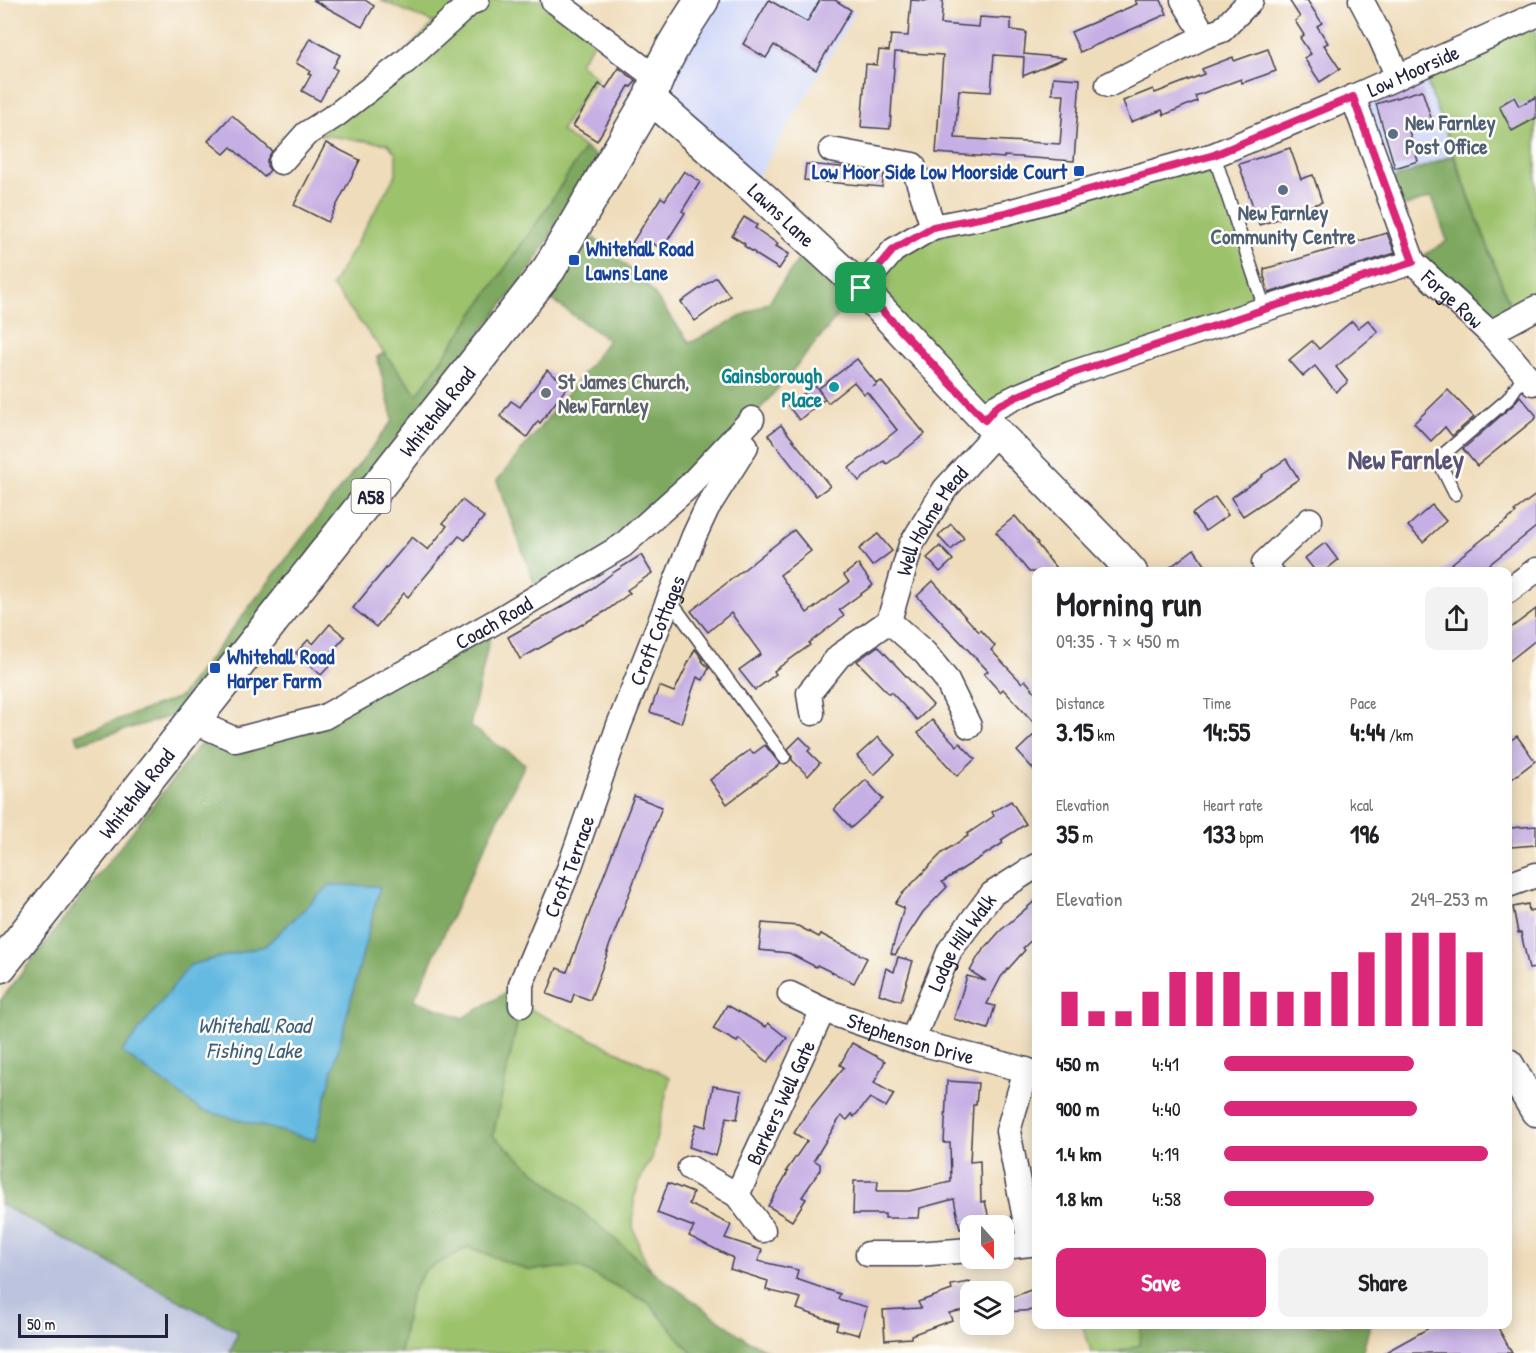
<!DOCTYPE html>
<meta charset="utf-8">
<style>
:root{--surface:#fff;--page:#f2f2f2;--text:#202124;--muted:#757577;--accent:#db2777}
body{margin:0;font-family:"Patrick Hand",sans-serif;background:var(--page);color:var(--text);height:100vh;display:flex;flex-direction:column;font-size:22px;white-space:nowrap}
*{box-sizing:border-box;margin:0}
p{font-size:20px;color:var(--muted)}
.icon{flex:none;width:33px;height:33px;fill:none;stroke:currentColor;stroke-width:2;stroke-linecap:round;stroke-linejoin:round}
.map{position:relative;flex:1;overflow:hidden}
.sheet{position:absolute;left:1032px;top:567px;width:480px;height:762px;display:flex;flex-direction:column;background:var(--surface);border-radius:12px;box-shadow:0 3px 15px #0003}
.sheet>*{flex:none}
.needle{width:39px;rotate:159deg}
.tools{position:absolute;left:960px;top:1215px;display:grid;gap:12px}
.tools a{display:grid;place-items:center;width:54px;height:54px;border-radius:12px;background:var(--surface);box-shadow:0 3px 15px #0003;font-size:30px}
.scale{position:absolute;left:18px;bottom:15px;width:150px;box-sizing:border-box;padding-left:6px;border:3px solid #22223b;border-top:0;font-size:16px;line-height:21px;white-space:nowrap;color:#22223b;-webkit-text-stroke:4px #fdfcf7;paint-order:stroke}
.pin{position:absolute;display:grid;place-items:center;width:51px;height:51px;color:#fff;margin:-26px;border-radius:12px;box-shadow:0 3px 9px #0006}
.round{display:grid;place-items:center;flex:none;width:63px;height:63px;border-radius:12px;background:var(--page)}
.overview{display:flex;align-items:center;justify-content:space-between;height:102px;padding:0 24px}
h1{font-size:33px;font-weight:800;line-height:45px}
.stats{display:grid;grid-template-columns:repeat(3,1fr);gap:9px;height:102px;padding:6px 24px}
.stats div{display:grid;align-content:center}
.stats b{font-size:26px;font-weight:800}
.stats small{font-size:16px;font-weight:400}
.stats p{font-size:16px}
.chart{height:168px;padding:12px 24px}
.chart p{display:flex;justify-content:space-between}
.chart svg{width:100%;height:108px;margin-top:6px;stroke:var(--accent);stroke-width:6}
.cta{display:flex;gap:12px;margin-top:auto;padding:12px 24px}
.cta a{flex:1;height:69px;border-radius:12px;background:var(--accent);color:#fff;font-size:24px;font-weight:800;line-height:69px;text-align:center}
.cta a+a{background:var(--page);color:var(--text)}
ul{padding:0 24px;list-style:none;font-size:20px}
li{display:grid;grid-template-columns:96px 72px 1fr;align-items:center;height:45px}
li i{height:15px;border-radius:8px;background:var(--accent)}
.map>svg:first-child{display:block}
.built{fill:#d1d9f9}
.industrial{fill:#bbc3de}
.green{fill:#9dc26c;stroke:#607254;stroke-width:1.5}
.forest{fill:#7ea860;stroke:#50654e;stroke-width:1.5;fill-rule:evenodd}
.water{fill:#65bae1;stroke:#446e8e;stroke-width:1.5}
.building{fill:#c6afe4}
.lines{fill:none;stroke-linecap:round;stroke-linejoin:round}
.service-casing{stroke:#413e4e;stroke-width:15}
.minor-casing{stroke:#413e4e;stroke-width:27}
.tertiary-casing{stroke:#413e4e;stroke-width:33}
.primary-casing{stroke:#413e4e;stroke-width:36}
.service{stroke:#fff;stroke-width:12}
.minor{stroke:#fff;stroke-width:24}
.tertiary{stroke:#fff;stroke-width:30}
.primary{stroke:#fff;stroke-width:33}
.route-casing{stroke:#fff;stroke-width:12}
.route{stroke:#db2777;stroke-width:8}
.service-dot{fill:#5c6f8a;stroke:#fdfcf7;stroke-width:2}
.transit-dot{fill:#1a4fb4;stroke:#fdfcf7;stroke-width:2}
.culture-dot{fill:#0f9aa8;stroke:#fdfcf7;stroke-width:2}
.worship-dot{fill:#6b7280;stroke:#fdfcf7;stroke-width:2}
.labels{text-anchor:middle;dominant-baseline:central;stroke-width:5;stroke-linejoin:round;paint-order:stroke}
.shield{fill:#fdfcf7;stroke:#646373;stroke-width:1.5}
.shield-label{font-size:20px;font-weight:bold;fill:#22223b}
.street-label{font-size:21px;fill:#22223b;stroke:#fdfcf7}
.service-label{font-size:21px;font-weight:bold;fill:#4e5e75;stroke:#fdfcf7;text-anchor:start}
.transit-label{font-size:21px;font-weight:bold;fill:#164399;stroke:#fdfcf7;text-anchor:start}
.culture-label{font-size:21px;font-weight:bold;fill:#0d838f;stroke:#fdfcf7;text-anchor:end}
.worship-label{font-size:21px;font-weight:bold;fill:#5b616d;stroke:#fdfcf7;text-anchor:start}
.water-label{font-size:22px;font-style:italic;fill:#3d5f7d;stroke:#fdfcf7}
.district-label{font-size:27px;font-weight:bold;fill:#5b5376;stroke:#fdfcf7}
</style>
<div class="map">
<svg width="1536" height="1353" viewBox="0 0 1536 1353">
<rect width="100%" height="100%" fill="#fdfcf7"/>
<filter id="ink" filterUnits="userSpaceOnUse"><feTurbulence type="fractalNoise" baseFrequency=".0167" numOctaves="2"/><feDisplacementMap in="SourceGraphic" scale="12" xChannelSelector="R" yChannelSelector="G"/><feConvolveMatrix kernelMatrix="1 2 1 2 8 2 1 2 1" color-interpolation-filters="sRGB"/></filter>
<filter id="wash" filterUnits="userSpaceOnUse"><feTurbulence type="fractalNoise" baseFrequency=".008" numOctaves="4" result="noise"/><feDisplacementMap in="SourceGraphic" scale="24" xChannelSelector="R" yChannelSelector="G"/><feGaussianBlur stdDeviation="1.35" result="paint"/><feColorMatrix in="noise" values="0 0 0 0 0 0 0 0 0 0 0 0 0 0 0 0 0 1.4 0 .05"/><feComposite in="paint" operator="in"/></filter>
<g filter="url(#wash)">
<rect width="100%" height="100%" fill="#efdcba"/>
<g class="built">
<path d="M702 0H836L856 12 752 187 650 98Z"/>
<path d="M1421 66 1453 155 1383 183 1353 97Z"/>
</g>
<path class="industrial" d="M0 1204 238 1332 230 1353H0Z"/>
<g class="green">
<path d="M380 0H553L600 35 579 63 597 78 576 106 561 131 585 148 542 215 417 395 332 286 396 174V154L388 144 320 135 434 23Z"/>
<path d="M1536 15V308L1515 319 1421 66Z"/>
<path d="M1214 155 1265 309 985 420 861 288 894 250Z"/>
<path d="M521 1005 670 1077 652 1158 643 1173 634 1198 633 1226 640 1249 651 1270 493 1136Z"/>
<path d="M469 1247 527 1270 579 1267 649 1303 692 1353H400L410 1295 425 1270Z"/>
<path d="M1082 1325H1211L1114 1353H1092Z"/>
</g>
<g class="forest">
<path d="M585 148 598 157 531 268 189 711 79 743 75 735 180 697 393 420 377 357 384 353 417 395 542 215Z"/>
<path d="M1453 155 1515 319 1490 333 1413 262 1447 241 1432 197 1393 210 1383 183Z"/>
<path d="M576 223 645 282 690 343 769 302 811 241 861 288 752 419 689 486 539 596 497 481 590 365 608 340 535 288Z"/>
<path d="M493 623 470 726 525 764 463 892 414 1000 463 1018 521 984V1005L493 1136 651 1270 747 1340 772 1353H692L649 1303 579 1267 527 1270 469 1247 425 1270 410 1295 400 1353H230L238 1332 0 1204V1001L212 729 236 740 324 717ZM330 885 201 1110 190 965 265 946Z"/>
<path d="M1141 1325V1324L1370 1325 1362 1353H1114L1140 1345Z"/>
</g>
<path class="water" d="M330 885 380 886 315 1140 201 1110 122 1052 190 965 265 946Z"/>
<g id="blocks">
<g class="building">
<path d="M313 0H365L374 6 362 27Z"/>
<path d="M769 0 807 22 820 0H835L851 10 816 70 774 45 766 58 743 44Z"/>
<path d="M911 0 925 1V0H943L941 24 979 27 980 17 1011 19V30L1026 32 1024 54 1066 58 1023 76 1024 57 994 55 991 92 959 90 955 138 1060 144 1064 94H1052L1053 77 1080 79 1074 161 1004 156V158L936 153 943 55 895 52 890 129 861 127 866 64 877 65 879 50 889 51 891 35 908 36Z"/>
<path d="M1135 0H1161L1167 14 1080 52 1071 32 1137 4Z"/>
<path d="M1289 0H1307L1322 23 1317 26 1328 43 1324 45 1340 69 1320 82 1304 58 1311 54 1300 38 1304 35 1295 21 1300 17Z"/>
<path d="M310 38 340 55 333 67 337 70 320 101 302 91 311 75 308 74 310 71 296 63Z"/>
<path d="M1268 49 1276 71 1242 83 1241 79 1195 96 1197 101 1164 115 1162 110 1131 122 1123 101 1153 89 1155 93 1204 74 1202 69 1233 57 1234 61Z"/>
<path d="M619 68 636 81 631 87 629 86 597 141 573 126 599 84 606 88Z"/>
<path d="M1422 90 1433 124 1409 131 1418 161 1395 168 1376 104Z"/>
<path d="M1514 97 1519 106 1536 97V118L1512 131 1499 106Z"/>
<path d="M232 115 272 151 267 160V166L270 170 264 177 231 147 224 154 208 141Z"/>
<path d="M326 143 360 160 328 222 294 205Z"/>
<path d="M1290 148 1301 179 1313 175 1322 202 1310 206 1311 209 1259 225 1239 164Z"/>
<path d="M806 164 852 168 884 174 882 187 804 180Z"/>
<path d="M684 171 700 182 682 211 685 213 662 249 652 243 644 255 630 246 661 197 665 200Z"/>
<path d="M744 217 757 225 755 228 778 244 776 246 789 254 779 269 755 254V253L744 246 745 244 732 236Z"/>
<path d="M1387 233 1395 253 1269 293 1264 276V269Z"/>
<path d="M716 277 730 296 695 321 681 302Z"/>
<path d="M1368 320 1378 332 1336 367 1348 382 1336 392 1315 366 1303 376 1289 360 1312 341 1319 349 1352 321 1358 328Z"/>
<path d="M857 359 877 384 873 387 881 381 925 434 887 464 884 461 859 481 849 468 897 430 867 392 864 394 854 382 828 403 818 389Z"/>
<path d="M547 370 568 386 540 423 538 421 527 437 500 416 511 401 520 407Z"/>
<path d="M815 385 825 399 799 420 788 406Z"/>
<path d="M1448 390 1474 417 1452 436 1445 427 1431 441 1414 423Z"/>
<path d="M1520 396 1536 415V418L1477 466 1463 449 1513 405Z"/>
<path d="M781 425 830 486 816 496 768 435Z"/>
<path d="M1286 459 1299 479 1243 516 1231 498 1263 476 1262 475Z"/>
<path d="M1536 495V527L1480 572H1441L1516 513 1514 511Z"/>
<path d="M1215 497 1228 515 1205 531 1192 514Z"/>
<path d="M462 500 484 517 465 540 459 536 408 597 404 593 376 627 353 608 412 537 428 550 447 526 443 523Z"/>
<path d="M1432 505 1446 521 1423 542 1408 526Z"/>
<path d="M1015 516 1038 543 1037 544 1059 572H1029L996 532Z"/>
<path d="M951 524 964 538 951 550 938 536Z"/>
<path d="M794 530 811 551 780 575 807 613 849 582 844 575 858 564 873 585 839 610 844 616 809 643 810 645 774 671 776 674 755 690 739 670 761 654 731 613 708 632 691 611Z"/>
<path d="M878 534 892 551 872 566 859 549Z"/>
<path d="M1325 543 1338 560 1323 572H1316L1305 558Z"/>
<path d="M940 546 953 560 940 572 927 558Z"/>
<path d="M1194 549 1210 572H1164Z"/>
<path d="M641 555 652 573 627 590 630 593 606 611 520 659 508 637 586 593 614 572Z"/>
<path d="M933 581 979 632 981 630 995 646 991 650 1022 683 1025 680 1036 693V725L1003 689 1000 692 984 674 988 671 917 596Z"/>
<path d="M1536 609V640L1508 662V630Z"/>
<path d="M330 624 345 637 327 657 333 662 321 675 296 653 308 640 313 644Z"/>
<path d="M878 646 933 705 917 720 891 692 889 694 857 661Z"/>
<path d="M695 649 703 660 702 661 709 668 703 680 697 677 681 723 650 712 659 686 674 692Z"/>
<path d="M932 720 957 746 960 743 975 759 957 776 918 733Z"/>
<path d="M1036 733V772L1017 751Z"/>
<path d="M1517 736 1535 761 1508 782V742Z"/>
<path d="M800 737 811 748 808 751 820 763 808 776 792 760V756L788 749Z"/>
<path d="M878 737 895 755 874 775 857 756Z"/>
<path d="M765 745 780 764 727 804 710 780 750 750 753 754Z"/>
<path d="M866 780 883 799 851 828 834 809Z"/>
<path d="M634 796 662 807 607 952H608L590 1000 574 994 571 1003 547 994 557 968 567 972Z"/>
<path d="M1011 801 1026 824 1001 840 1003 843 942 882 947 887 923 912 895 955 891 953 904 908 895 904 901 895 943 852 968 836 967 834 994 816 992 812Z"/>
<path d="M1536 826V845L1511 847 1510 828Z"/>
<path d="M1036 900V936L1023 948 1025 950 1001 977 987 1004 995 1006 988 1029 954 1019 967 976 986 981 970 971 979 955 1000 931Z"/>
<path d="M1528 904 1529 911 1536 909V968L1529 969 1521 933H1518L1513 907Z"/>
<path d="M762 923 798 926 819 937 821 934 867 958 854 983 817 965 816 967 789 953 759 950Z"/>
<path d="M898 957 913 961 901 1001 879 994 886 968 894 972Z"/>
<path d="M727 1005 766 1027 768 1023 787 1038 768 1062 739 1039 737 1042 713 1029Z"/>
<path d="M852 1043 885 1061 874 1083 894 1094 886 1107 870 1098 854 1117 852 1114 847 1120 841 1116 814 1160 820 1164V1170L802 1197 806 1199 792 1221 768 1206 788 1172 786 1171 807 1141 794 1133 806 1114 844 1067 840 1065Z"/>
<path d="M947 1081 978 1083 976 1105H973L970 1162 980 1161 981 1202 985 1201 990 1223 970 1226V1227L960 1229 954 1199 920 1208 919 1218H885V1214H853L854 1181H878L877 1191H910L951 1182 950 1143H944Z"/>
<path d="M713 1086 742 1091 737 1119 727 1117 716 1156 689 1147 696 1124 706 1127Z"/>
<path d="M668 1183 693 1193 689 1204 731 1225 725 1238 762 1250 758 1261 798 1270 796 1279 840 1294 838 1299 867 1307 859 1335 836 1329 838 1323 797 1309 801 1298 766 1290 768 1281 730 1269 733 1258 689 1236 694 1227 657 1213Z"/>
<path d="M970 1282V1309L949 1313 952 1320 911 1335V1338L885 1340 883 1310 921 1308 918 1302 952 1290 951 1285Z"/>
<path d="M1036 1288V1310L1004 1312V1300Z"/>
<path d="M1436 1324H1496L1512 1353H1384Z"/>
</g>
</g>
</g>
<g filter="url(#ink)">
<use href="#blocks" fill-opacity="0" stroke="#413e4e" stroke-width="1.5"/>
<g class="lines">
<defs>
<g id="service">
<path d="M1214 155 1265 309"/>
<path d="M1455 494 1443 470 1440 461 1445 453 1508 399 1525 374"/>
<path d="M669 599 784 757"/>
</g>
<g id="minor">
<path d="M553 0 656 78"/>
<path d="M1183 0 1205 36"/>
<path d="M1361 0 1378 32 1398 77"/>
<path d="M1108 85 1205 36 1222 30 1251 0"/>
<path d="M1353 97 1413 262"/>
<path d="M831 150 913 165 933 227"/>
<path d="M281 162 306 134 336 115 406 61 470 3 477 0"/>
<path id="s1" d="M861 288 894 250 933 227 1005 213 1214 155 1353 97 1536 15"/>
<path d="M1490 333 1536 308"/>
<path id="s2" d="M985 420 996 407 1018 396 1070 374 1265 309 1413 262 1490 333 1533 383"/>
<path d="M1271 572 1264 563 1310 520"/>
<path d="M1508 591 1536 570"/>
<path d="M812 713 809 693 839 656 889 621"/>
<path id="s3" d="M193 721 236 740 324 717 493 623 622 546 689 486 752 419"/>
<path id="s4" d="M969 726 946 679 925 653 889 621 911 545 945 489 997 432"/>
<path d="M1508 885 1536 875"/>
<path id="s5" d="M790 994 823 1010 912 1041 1026 1070 1036 1074"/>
<path id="s6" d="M521 1005V984L569 869 619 725 694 536 707 508 746 446 736 437"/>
<path id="s7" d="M912 1041 950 950 992 894 1036 866"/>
<path d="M690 1168 737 1195"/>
<path id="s8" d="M763 1230 737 1195 823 1010"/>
<path d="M1004 1247 1030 1244 1008 1131 1026 1070"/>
<path d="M868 1254H917L970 1250"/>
</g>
<g id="tertiary">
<path id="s9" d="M650 98 752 187 861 288 985 420 1116 554 1132 572"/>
<path d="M1508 1064 1536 1111"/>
</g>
<g id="primary">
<path id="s10" d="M0 966 549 269 650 98C661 62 682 31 702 0"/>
</g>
</defs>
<use href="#service" class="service-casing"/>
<use href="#minor" class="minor-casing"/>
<use href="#tertiary" class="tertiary-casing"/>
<use href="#primary" class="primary-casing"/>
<use href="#service" class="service"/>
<use href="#minor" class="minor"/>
<use href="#tertiary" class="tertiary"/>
<use href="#primary" class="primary"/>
</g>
</g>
<g class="lines" filter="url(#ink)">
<defs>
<path id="route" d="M1353 97 1413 262 1265 309 1070 374 1018 396 996 407 985 420 861 288 894 249 933 227 1005 213 1214 155Z"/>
</defs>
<use href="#route" class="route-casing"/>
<use href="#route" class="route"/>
</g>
<g class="service-dot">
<circle cx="1393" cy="134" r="6"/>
<circle cx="1283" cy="190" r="6"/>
</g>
<g class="transit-dot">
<rect x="1073" y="165" width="12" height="12" rx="3"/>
<rect x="568" y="254" width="12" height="12" rx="3"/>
<rect x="209" y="662" width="12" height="12" rx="3"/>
</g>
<circle class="culture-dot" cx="834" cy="387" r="6"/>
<circle class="worship-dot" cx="546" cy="393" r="6"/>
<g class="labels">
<rect class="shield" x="351.5" y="479" width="39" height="34" rx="4.5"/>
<g class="shield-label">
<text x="371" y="496">A58</text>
</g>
<g class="street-label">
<text stroke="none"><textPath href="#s1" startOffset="602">Low Moorside</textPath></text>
<text stroke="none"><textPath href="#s9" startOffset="176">Lawns Lane</textPath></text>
<text stroke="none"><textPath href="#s2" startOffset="513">Forge Row</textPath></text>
<text stroke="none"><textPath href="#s10" startOffset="706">Whitehall Road</textPath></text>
<text stroke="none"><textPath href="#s4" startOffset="244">Well Holme Mead</textPath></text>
<text stroke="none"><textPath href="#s3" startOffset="332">Coach Road</textPath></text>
<text stroke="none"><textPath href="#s6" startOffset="400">Croft Cottages</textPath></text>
<text stroke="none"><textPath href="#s10" startOffset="220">Whitehall Road</textPath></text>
<text stroke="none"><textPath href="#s6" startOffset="148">Croft Terrace</textPath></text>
<text stroke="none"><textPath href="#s7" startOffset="111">Lodge Hill Walk</textPath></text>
<text stroke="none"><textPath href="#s5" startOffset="129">Stephenson Drive</textPath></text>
<text stroke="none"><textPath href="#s8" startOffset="146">Barkers Well Gate</textPath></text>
</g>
<g class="service-label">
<text x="1405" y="122">New Farnley<tspan x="1405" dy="24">Post Office</tspan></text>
<text x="1283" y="212" text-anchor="middle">New Farnley<tspan x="1283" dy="24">Community Centre</tspan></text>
</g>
<g class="transit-label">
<text x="1067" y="171" text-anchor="end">Low Moor Side Low Moorside Court</text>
<text x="586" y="248">Whitehall Road<tspan x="586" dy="24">Lawns Lane</tspan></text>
<text x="227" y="656">Whitehall Road<tspan x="227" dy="24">Harper Farm</tspan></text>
</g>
<g class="culture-label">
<text x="822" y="375">Gainsborough<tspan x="822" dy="24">Place</tspan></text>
</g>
<g class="worship-label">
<text x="558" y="381">St James Church,<tspan x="558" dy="24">New Farnley</tspan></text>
</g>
<g class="water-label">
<text x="254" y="1025">Whitehall Road<tspan x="254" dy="25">Fishing Lake</tspan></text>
</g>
<g class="district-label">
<text x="1406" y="459">New Farnley</text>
</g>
</g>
</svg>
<div class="tools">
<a><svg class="needle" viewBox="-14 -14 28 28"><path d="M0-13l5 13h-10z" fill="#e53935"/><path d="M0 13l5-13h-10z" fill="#757577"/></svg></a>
<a><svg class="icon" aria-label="layers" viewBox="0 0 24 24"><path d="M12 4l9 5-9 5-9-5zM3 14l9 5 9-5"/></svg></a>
</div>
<div class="scale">50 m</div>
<div class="pin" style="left:861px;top:288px;background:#1e9e55"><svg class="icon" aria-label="arrive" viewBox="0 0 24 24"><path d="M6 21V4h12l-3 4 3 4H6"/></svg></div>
<section class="sheet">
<div class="overview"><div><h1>Morning run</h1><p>09:35 · 7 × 450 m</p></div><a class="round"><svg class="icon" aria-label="share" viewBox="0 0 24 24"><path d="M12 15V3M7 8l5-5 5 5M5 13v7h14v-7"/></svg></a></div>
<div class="stats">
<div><p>Distance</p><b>3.15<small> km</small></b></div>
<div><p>Time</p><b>14:55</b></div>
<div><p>Pace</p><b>4:44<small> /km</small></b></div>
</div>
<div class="stats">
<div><p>Elevation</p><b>35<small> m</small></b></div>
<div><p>Heart rate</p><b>133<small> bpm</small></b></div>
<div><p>kcal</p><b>196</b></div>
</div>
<div class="chart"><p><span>Elevation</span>249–253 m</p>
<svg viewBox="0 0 160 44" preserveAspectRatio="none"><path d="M5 44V30M15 44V38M25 44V38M35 44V30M45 44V22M55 44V22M65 44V22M75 44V30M85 44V30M95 44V30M105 44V22M115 44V14M125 44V6M135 44V6M145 44V6M155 44V14"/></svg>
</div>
<ul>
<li><b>450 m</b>4:41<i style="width:72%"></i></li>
<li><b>900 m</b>4:40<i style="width:73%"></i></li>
<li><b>1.4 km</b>4:19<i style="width:100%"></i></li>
<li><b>1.8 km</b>4:58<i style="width:57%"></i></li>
</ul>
<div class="cta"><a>Save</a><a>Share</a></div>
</section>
</div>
